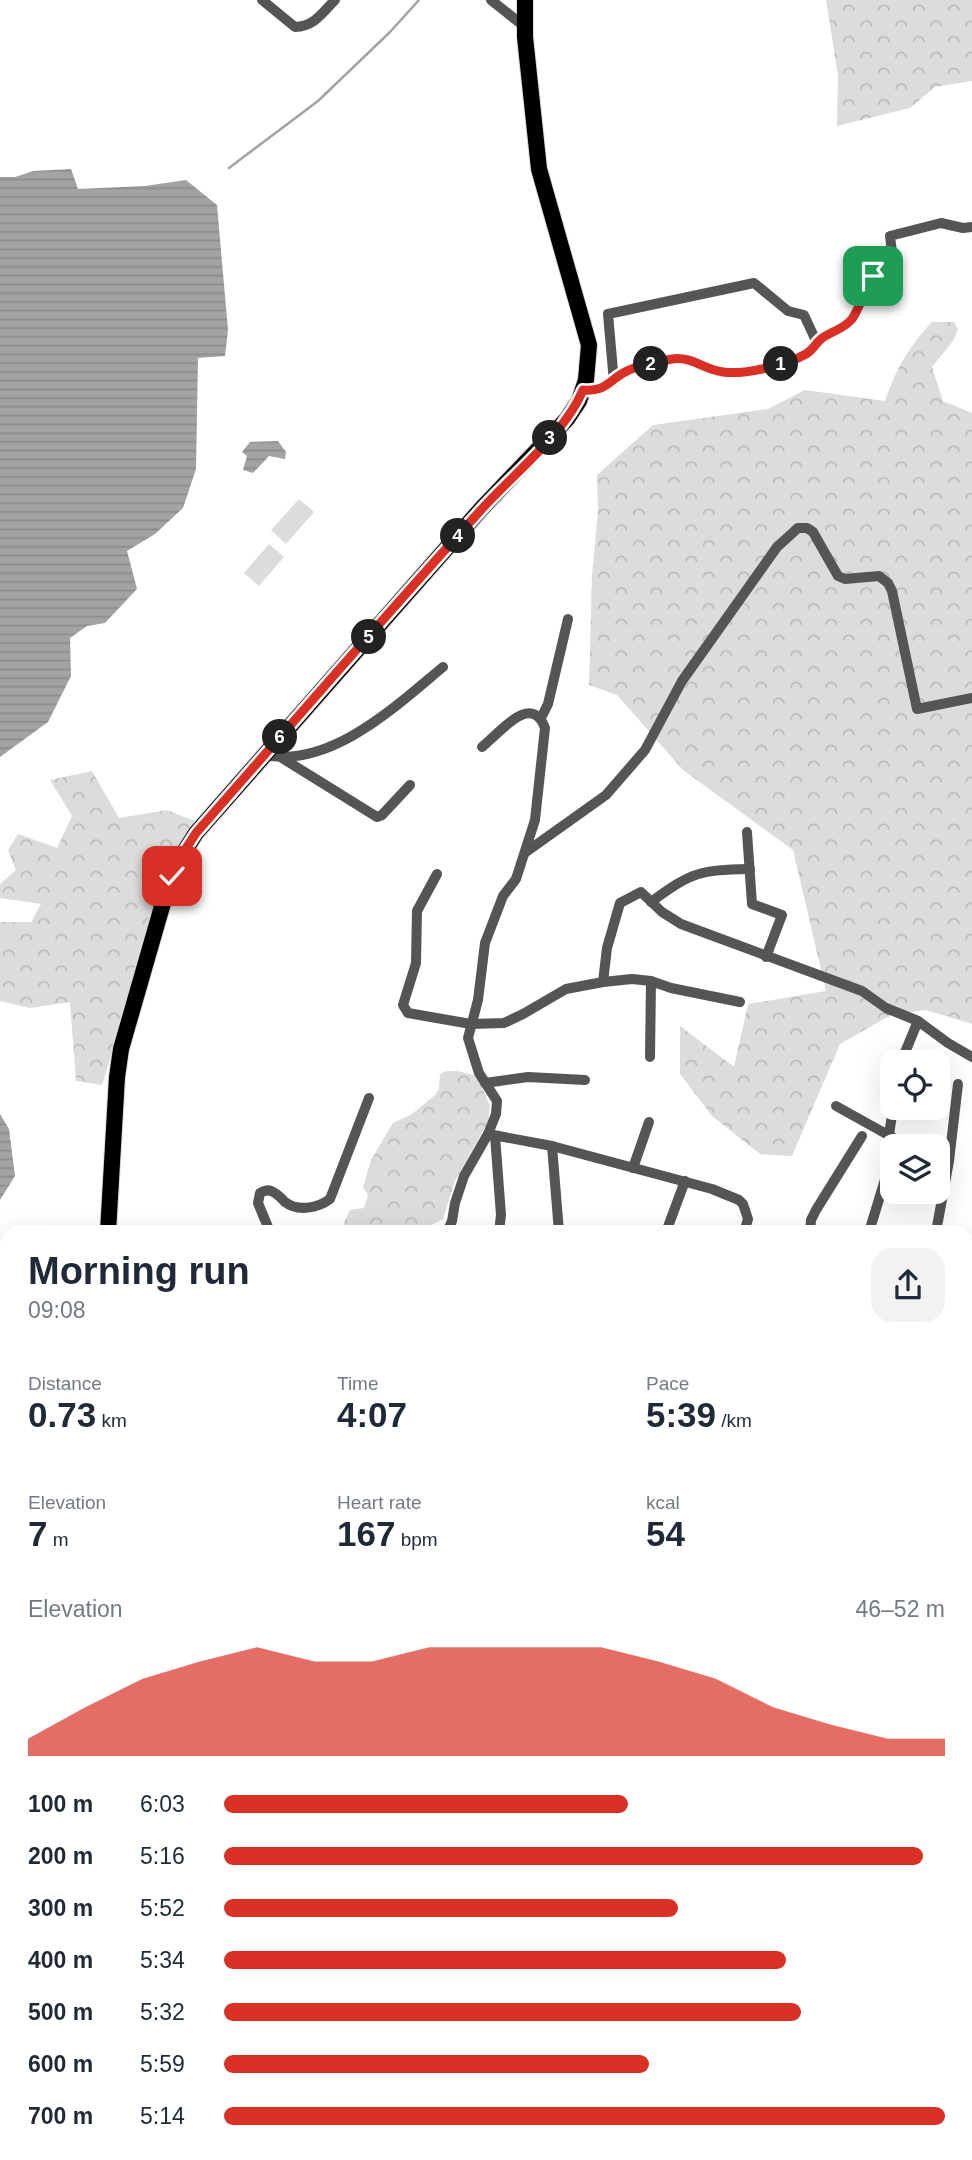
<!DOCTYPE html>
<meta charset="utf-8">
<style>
:root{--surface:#fff;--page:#f2f2f3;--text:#1f2937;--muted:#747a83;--accent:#d93025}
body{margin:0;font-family:Arial,sans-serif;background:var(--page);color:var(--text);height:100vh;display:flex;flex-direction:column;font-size:26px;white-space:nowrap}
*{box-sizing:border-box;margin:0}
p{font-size:23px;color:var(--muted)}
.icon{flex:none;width:38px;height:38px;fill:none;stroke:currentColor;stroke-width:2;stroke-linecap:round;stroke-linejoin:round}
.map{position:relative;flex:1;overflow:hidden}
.panel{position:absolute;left:0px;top:1225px;width:973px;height:936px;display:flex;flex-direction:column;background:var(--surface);border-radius:21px 21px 0 0;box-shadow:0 7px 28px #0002}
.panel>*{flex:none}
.controls{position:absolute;left:880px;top:1050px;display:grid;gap:14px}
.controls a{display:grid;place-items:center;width:70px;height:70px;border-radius:14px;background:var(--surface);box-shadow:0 7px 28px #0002;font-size:35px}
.pin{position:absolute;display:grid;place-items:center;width:60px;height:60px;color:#fff;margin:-30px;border-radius:14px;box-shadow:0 4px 10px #0006}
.km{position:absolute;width:35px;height:35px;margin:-18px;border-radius:50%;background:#222;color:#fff;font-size:19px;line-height:35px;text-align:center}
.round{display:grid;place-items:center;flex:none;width:74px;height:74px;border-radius:21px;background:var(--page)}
.headline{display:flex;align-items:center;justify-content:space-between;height:119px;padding:0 28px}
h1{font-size:38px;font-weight:600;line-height:52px}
.metrics{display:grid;grid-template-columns:repeat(3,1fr);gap:10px;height:119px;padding:7px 28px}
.metrics div{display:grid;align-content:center}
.metrics b{font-size:35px;font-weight:600}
.metrics small{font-size:19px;font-weight:400}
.metrics p{font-size:19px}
.chart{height:196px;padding:14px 28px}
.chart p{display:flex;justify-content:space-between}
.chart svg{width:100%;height:126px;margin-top:7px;fill:var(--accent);opacity:.7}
ul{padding:0 28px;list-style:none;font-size:23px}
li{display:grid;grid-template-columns:112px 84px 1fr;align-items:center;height:52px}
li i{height:18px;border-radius:9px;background:var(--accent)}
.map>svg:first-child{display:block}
.green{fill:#dcdcdc}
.forest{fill:url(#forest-crowns)}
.water{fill:url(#water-rules)}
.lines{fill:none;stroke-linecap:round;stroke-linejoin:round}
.stream{stroke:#a3a3a3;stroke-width:2.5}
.primary-casing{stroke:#dbdbdb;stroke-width:18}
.minor{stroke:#555;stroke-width:10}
.tertiary{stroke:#555;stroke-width:12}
.primary{stroke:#000;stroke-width:16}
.route-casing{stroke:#fff;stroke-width:14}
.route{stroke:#d93025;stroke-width:9}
</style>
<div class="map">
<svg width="972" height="2160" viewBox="0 0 972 2160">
<defs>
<pattern id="forest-crowns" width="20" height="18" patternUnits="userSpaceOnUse" patternTransform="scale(1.75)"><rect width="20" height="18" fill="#dcdcdc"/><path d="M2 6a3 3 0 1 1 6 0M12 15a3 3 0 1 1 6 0" fill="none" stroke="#bbb"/></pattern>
<pattern id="water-rules" width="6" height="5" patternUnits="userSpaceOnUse" patternTransform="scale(1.75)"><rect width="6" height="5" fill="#a3a3a3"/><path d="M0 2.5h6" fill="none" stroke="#8b8b8b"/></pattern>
</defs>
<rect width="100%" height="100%" fill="#fff"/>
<g class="green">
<path d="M299 499 314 512 286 544 271 530Z"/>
<path d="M269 544 284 557 259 586 244 573Z"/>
<path d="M0 1943 7 1948V2154H151L149 2160H0Z"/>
</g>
<g class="forest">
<path d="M826 0H972V81L935 87 910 108 837 126 838 76Z"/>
<path d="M932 322H954L958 329 953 341 932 367 943 401 972 413V1024L926 1010 891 1015 840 1044 792 1156 760 1154 712 1116 680 1074V1026L734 1067 748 1004 826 991 793 850 683 770 617 695 589 685 592 575 598 512 597 475 653 425 768 409 805 390 885 401C897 367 908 348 932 322Z"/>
<path d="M92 771 119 818 167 810 197 822 128 1003 102 1085 76 1081 70 1002 30 1008 0 1001V922H31L41 904 0 898V884L16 870 8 850 18 834 57 848 72 816 50 780Z"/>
<path d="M446 1071H458L477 1076 490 1106 488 1122 455 1181 443 1219 426 1228 381 1232H353L343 1225 350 1210 364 1208 368 1195 363 1187 371 1160 393 1123 412 1114 435 1095 439 1089 440 1074Z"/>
</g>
<g class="water">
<path d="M71 169 78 189 145 186 186 180 217 205 228 330 225 356 198 358 196 469 183 508 155 534 127 551 137 589 105 623 87 626 70 638 71 676 48 722 0 757V177H15L33 171Z"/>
<path d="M278 441 286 452 285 459 269 456 253 473 243 470 247 456 242 452 250 442Z"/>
<path d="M0 1114 9 1129 15 1176 0 1200Z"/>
</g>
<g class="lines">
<path class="stream" d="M229 168 318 101 390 32 419 0"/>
<defs>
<g id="primary">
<path d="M108 1232 117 1077 121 1049 167 889 177 863 196 833 482 508 567 419 579 401 586 380 589 345 539 169 525 37V0"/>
<path d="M0 1466 7 1463"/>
</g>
</defs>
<use href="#primary" class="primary-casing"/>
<g class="minor">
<path d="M262 0 295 27C315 26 322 13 335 0"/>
<path d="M491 0 525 27"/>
<path d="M614 382 608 314 754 283 788 311 804 315 817 343"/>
<path d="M583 390 603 388 628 370 672 359H690L713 370 726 373 764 368 804 355 821 339 838 331 849 322 856 312 868 283 879 270 893 260 890 236 941 223 963 228 972 227"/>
<path d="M541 718 548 704 568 619"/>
<path d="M265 755C331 768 396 706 443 667"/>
<path d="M282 758 377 817 382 815 410 785"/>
<path d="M747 832 752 904 782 915 766 957"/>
<path d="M526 852 606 795 645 750 682 681 777 547 798 528H807L813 532 838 576 845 579 879 576 888 583 892 591 917 709 972 698"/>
<path d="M437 874 417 911 416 963 403 1005 408 1013 471 1024 504 1023 523 1014 566 989 603 982 632 979 651 981 671 988 740 1002"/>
<path d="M651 902C692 872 699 870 750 869"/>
<path d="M603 982 607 948 620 903 641 892 662 912 681 924 862 991 886 1008 918 1021 948 1043 972 1057"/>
<path d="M650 1057 651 981"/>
<path d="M901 1062 918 1021"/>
<path d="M485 1083 528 1077 585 1080"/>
<path d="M836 1106 908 1146"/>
<path d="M488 1134 552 1146 712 1189 739 1200 743 1204 748 1219 744 1232"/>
<path d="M889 1135 893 1108"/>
<path d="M495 1136 501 1215 499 1232"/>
<path d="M552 1146 559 1232"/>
<path d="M938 1158 949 1161"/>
<path d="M633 1168 649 1122"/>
<path d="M270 1232 258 1203 260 1193C265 1191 266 1189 271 1191 277 1193 281 1198 285 1202 298 1212 318 1208 330 1199L369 1098"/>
<path d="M447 1232 452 1221 455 1203 464 1176 488 1134 496 1114 497 1101 479 1073 468 1038 478 1000 485 943 503 896 516 879 535 820 545 728C531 691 499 734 482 747"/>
<path d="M666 1232 685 1181"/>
<path d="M810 1232 811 1220 816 1210 862 1136"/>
<path d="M869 1232 887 1173 892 1162"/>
<path d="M936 1232 949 1161 958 1084"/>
<path d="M966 1309 972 1310"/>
<path d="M966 1444 972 1437"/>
<path d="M966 1467 972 1465"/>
<path d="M966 1547H972"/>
<path d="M966 1596 972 1592"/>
<path d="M966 1726 972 1723"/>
<path d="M966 1751 972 1757"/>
<path d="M966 1935 972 1934"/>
<path d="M474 2154V2160"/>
<path d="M362 2160 363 2154"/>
</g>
<g class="tertiary">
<path d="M966 2031 972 2029"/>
<path d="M966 2145 972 2147"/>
</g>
<use href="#primary" class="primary"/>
</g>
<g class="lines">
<defs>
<path id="route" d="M172 876 183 853 196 833C290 726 384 617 480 511 513 474 564 435 583 390 606 392 608 381 625 372 638 365 657 362 672 359 692 356 704 370 723 372 744 375 787 365 806 354 813 350 815 344 821 339 831 331 843 330 852 319 861 306 864 289 873 276"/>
</defs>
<use href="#route" class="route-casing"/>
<use href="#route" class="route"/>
</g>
</svg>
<div class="controls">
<a><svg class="icon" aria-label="locate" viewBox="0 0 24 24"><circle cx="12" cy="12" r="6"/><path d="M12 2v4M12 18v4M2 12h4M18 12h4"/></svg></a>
<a><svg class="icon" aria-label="layers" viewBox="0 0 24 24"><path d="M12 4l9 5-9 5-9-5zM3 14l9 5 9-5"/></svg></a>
</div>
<div class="pin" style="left:873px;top:276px;background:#1e9e55"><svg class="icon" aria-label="arrive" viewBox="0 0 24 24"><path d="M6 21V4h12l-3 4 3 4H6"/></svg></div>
<div class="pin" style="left:172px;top:876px;background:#d93025"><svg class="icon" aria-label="check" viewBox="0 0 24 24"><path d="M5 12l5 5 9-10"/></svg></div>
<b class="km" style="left:781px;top:364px">1</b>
<b class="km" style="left:651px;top:364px">2</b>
<b class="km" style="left:550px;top:438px">3</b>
<b class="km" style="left:458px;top:536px">4</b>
<b class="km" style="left:369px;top:637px">5</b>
<b class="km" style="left:280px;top:737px">6</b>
<section class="panel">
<div class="headline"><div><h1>Morning run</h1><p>09:08</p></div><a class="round"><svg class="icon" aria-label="share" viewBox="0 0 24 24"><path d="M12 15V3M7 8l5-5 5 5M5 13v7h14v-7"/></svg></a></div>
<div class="metrics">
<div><p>Distance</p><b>0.73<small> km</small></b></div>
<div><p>Time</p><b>4:07</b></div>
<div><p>Pace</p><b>5:39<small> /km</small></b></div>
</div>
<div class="metrics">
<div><p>Elevation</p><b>7<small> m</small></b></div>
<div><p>Heart rate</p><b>167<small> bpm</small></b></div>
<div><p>kcal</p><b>54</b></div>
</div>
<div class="chart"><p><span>Elevation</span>46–52 m</p>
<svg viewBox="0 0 160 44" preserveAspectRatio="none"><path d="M0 44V38L10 27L20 17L30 11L40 6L50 11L60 11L70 6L80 6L90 6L100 6L110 11L120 17L130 27L140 33L150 38L160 38V44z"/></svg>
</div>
<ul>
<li><b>100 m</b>6:03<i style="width:56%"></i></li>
<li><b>200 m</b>5:16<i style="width:97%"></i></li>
<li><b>300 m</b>5:52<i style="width:63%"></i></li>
<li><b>400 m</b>5:34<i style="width:78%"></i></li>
<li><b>500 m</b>5:32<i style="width:80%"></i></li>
<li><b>600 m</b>5:59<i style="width:59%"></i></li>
<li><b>700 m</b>5:14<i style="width:100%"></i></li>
</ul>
</section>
</div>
